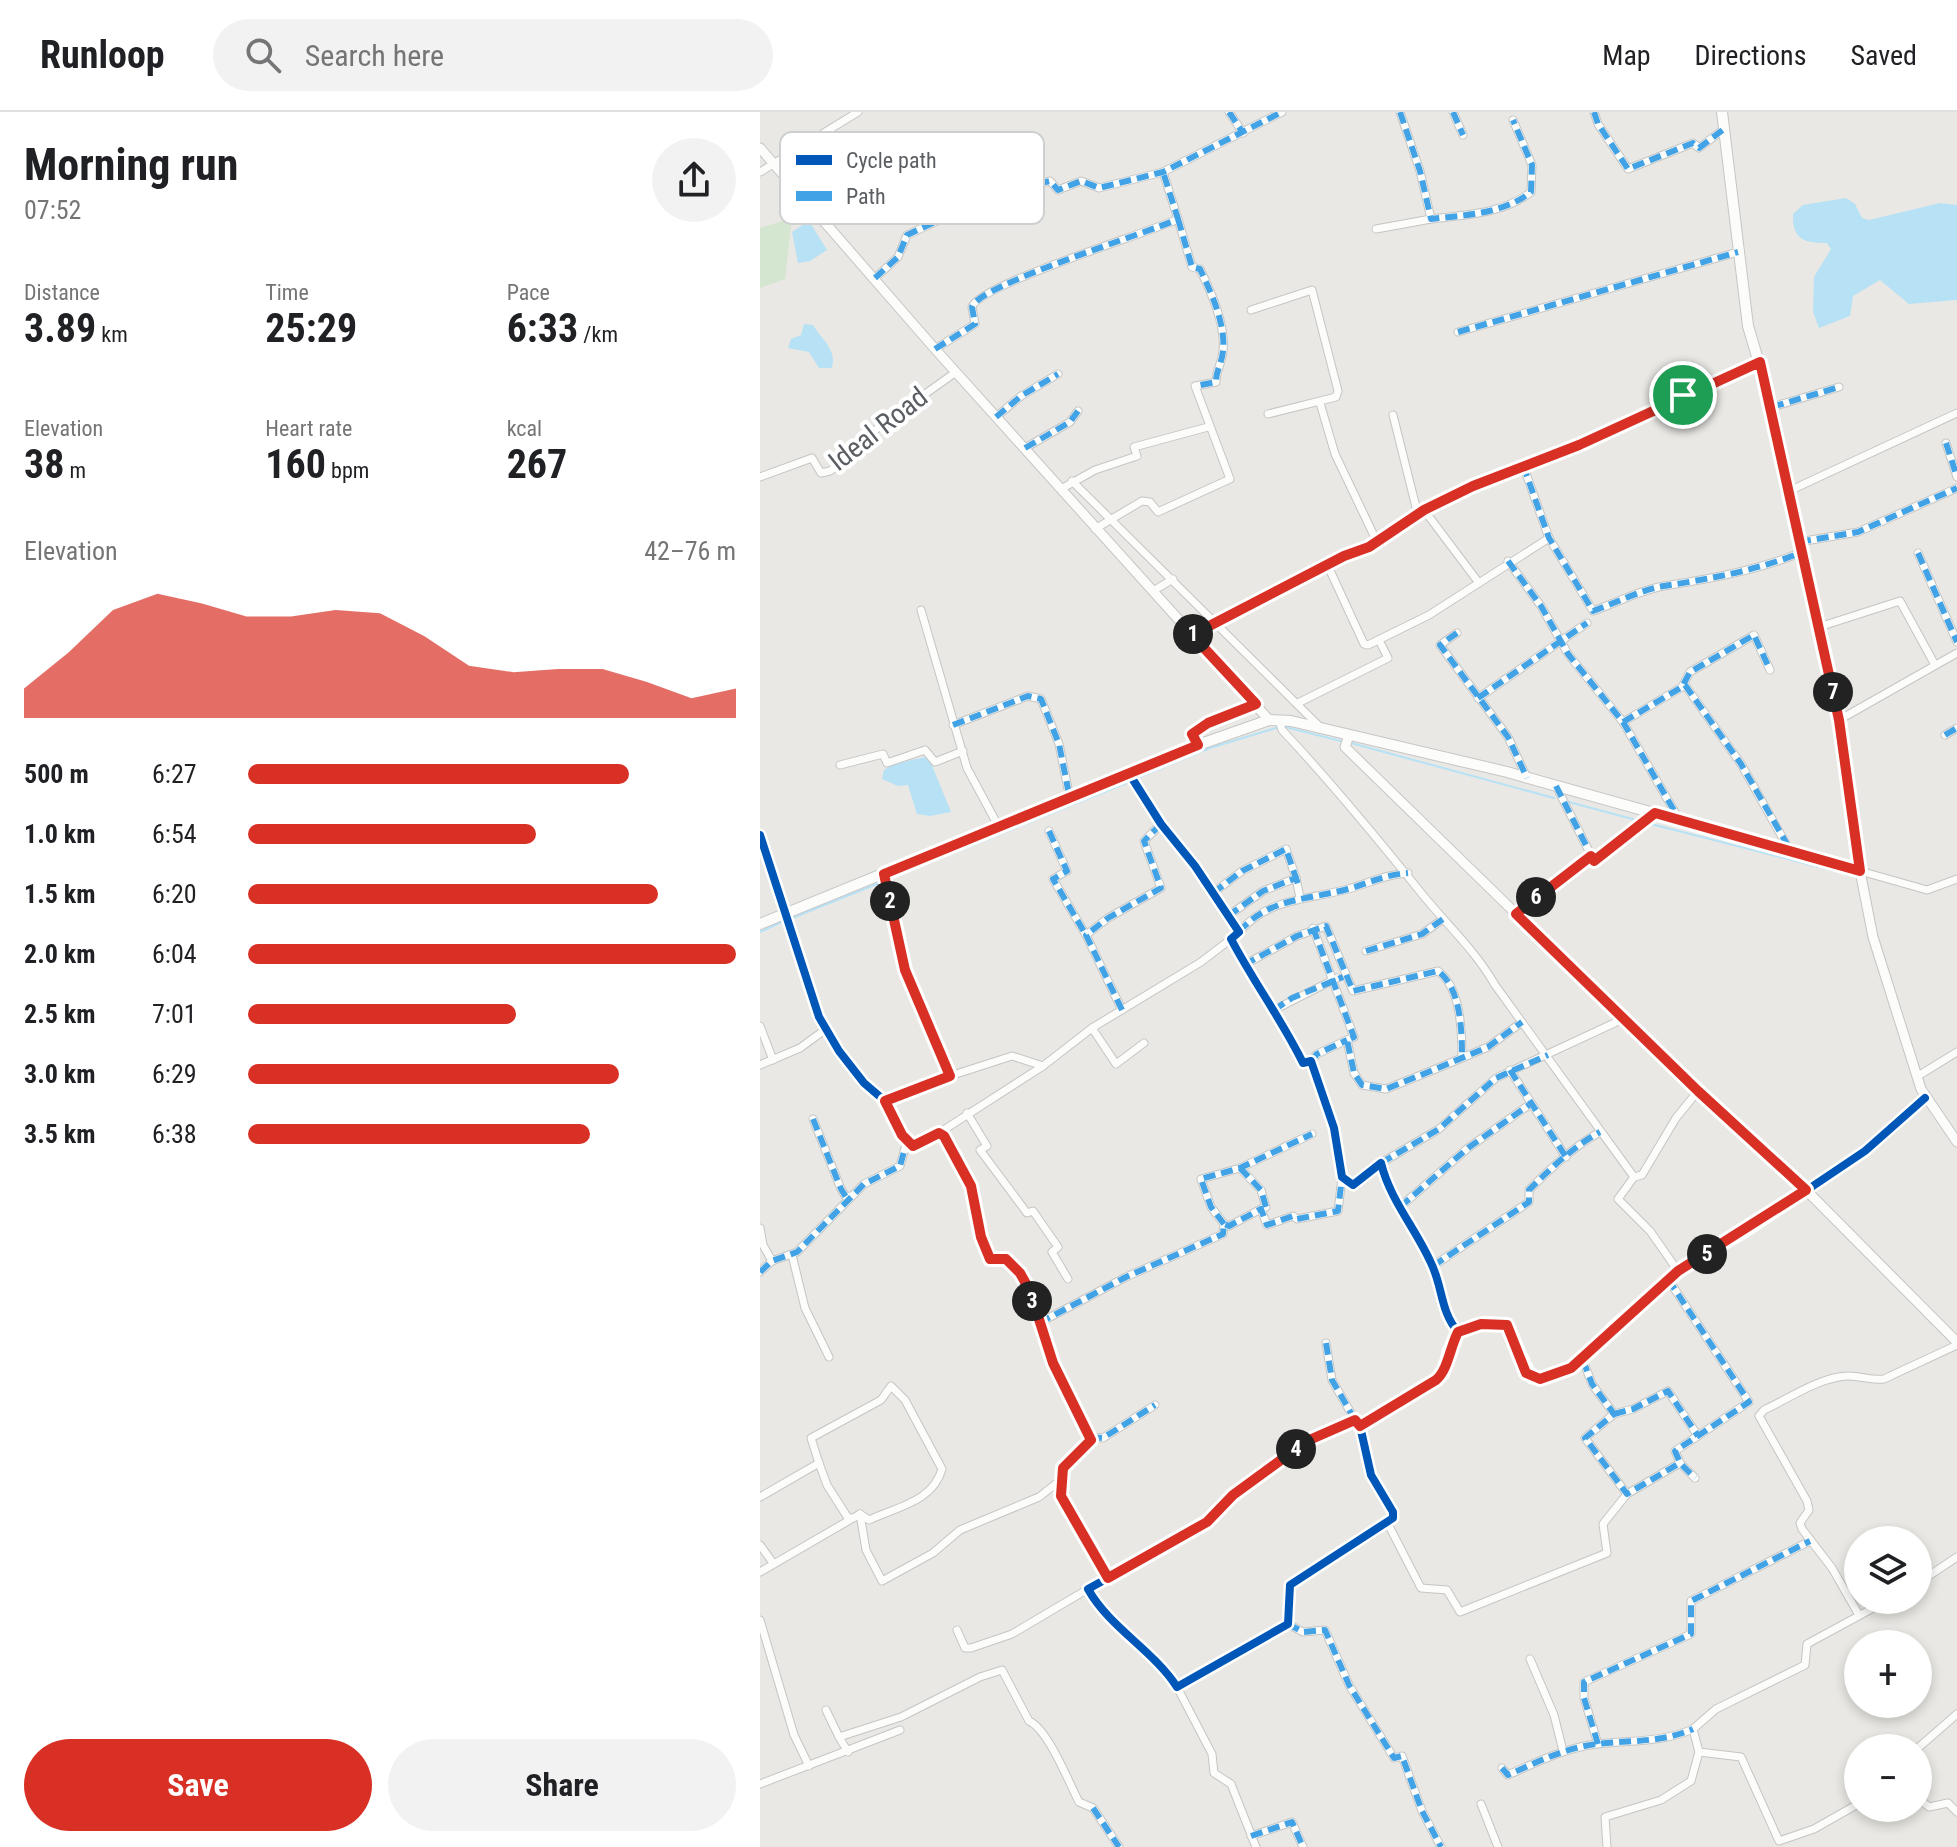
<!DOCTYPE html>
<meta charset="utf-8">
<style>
:root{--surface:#fff;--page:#f2f2f2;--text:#202124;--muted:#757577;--line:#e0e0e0;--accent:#d93025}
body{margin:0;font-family:"Roboto Condensed",sans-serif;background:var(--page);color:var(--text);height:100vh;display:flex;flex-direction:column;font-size:30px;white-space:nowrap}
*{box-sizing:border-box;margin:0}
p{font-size:26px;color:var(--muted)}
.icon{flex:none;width:44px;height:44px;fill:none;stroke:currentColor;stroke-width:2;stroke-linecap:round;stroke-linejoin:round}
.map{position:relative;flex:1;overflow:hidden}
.sheet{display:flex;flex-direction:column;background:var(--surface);width:760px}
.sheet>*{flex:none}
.buttons{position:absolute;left:1084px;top:1414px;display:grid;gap:16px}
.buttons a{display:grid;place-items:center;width:88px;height:88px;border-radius:50%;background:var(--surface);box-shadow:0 4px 12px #0003;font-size:40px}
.pin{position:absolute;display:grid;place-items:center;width:68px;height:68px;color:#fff;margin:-34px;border:4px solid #fff;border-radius:50%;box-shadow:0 2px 8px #0007}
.km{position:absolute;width:40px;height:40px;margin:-20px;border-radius:50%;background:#222;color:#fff;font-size:22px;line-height:40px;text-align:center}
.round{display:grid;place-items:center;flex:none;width:84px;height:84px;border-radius:42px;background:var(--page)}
.overview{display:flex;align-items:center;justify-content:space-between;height:136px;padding:0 24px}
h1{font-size:44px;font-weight:700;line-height:60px}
.stats{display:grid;grid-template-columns:repeat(3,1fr);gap:12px;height:136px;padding:8px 24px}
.stats div{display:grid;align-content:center}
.stats b{font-size:40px;font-weight:700}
.stats small{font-size:22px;font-weight:400}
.stats p{font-size:22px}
.chart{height:224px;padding:16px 24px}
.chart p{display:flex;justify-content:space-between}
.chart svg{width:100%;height:144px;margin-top:8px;fill:var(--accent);opacity:.7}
.primary-button{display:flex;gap:16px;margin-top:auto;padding:16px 24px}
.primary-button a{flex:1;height:92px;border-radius:48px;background:var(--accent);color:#fff;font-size:32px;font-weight:700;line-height:92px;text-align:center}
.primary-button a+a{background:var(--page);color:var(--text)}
ul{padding:0 24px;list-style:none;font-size:26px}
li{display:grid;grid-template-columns:128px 96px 1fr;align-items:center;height:60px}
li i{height:20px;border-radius:10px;background:var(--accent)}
header{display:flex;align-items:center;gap:48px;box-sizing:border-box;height:112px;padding:0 40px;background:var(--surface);border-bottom:2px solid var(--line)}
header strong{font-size:38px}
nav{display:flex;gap:44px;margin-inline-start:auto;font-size:28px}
.search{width:560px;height:72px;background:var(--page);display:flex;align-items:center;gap:20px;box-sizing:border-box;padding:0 28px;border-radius:44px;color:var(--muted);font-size:30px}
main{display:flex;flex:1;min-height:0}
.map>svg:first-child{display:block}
.green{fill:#d4e6cf}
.water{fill:#b7e1f5}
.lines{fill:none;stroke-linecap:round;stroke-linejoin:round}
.stream{stroke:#b7e1f5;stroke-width:2}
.minor-casing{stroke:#c5c5c4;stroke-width:9}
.tertiary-casing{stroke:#c5c5c4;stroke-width:11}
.secondary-casing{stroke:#c6c6c6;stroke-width:12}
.minor{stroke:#fcfcfb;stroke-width:7}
.tertiary{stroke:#fcfcfb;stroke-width:9}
.secondary{stroke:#fcfcfb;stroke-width:10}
.quiet{stroke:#42a2e6;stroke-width:6;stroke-dasharray:12 6;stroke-linecap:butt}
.cycleway-casing{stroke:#fff;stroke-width:13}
.cycleway{stroke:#0057b8;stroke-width:8}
.route-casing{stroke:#fff;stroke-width:16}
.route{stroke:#d93025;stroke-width:10}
.labels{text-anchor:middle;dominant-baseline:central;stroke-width:8;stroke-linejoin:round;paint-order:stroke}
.street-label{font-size:28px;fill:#5a5e62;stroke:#fff}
.key{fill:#fff;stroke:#cecfd0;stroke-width:2}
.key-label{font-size:22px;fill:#5a5e62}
</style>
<header>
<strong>Runloop</strong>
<div class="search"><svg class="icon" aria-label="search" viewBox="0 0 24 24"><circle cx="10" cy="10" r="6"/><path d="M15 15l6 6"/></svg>Search here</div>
<nav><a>Map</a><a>Directions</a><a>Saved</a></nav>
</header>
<main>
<section class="sheet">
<div class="overview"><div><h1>Morning run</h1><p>07:52</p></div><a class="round"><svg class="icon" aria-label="share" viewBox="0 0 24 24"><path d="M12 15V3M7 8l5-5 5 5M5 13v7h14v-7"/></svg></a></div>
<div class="stats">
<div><p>Distance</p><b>3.89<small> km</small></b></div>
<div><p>Time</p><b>25:29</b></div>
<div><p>Pace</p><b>6:33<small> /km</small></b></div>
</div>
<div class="stats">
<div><p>Elevation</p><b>38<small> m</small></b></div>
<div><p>Heart rate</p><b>160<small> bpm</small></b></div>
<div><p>kcal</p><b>267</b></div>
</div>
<div class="chart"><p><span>Elevation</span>42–76 m</p>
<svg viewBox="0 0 160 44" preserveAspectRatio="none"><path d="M0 44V35L10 24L20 11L30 6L40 9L50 13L60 13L70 11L80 12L90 19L100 28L110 30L120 29L130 29L140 33L150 38L160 35V44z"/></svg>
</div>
<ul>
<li><b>500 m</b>6:27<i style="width:78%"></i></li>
<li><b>1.0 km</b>6:54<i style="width:59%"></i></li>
<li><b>1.5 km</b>6:20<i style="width:84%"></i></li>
<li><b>2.0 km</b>6:04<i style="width:100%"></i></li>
<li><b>2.5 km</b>7:01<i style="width:55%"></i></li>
<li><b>3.0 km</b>6:29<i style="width:76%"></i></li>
<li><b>3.5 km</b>6:38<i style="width:70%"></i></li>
</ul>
<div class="primary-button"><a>Save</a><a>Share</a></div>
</section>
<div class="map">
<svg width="1197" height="1735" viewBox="0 0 1197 1735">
<rect width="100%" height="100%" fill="#e9e8e4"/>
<path class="green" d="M32 106 25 167 0 176V116Z"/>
<g class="water">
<path d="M1086 86 1095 92 1102 106 1109 108 1180 91 1197 93V188L1149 192 1120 168 1093 184 1090 204 1059 216 1053 200 1054 165 1071 137 1067 131C1045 131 1032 128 1033 102L1043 93Z"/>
<path d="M49 109 67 138 50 149 38 151 32 120Z"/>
<path d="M44 212 53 213C62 228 77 237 72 256H59L49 240 28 236 31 227 41 223Z"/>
<path d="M165 645 171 651 191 700 170 704 157 702 148 673 138 674 122 667 124 658 133 652Z"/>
</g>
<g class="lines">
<g class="stream">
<path d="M525 615 581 629"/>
<path d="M591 631 794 686"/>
<path d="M375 667 450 636 519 615"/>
<path d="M809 690 876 708"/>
<path d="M891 712 1090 763"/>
<path d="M30 807 369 670"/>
<path d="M0 820 24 809"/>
</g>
<defs>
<g id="minor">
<path d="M469 0 483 21"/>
<path d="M640 0 660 59 671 107C705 103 743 102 771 80L772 53 753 8"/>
<path d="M693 0 703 23"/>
<path d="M834 0 838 12 868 57 933 31 939 36 964 17"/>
<path d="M0 60 98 0"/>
<path d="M616 117 671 107"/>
<path d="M115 166 138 145 147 123 235 82 241 78 245 63 261 58 271 73 290 69 298 78 321 69 339 76 403 60 522 0"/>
<path d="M491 198 552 178 578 279 576 285 508 302"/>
<path d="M698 220 978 140"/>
<path d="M175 237 215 212 212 195C218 173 388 121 418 107L403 60"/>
<path d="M560 291 575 342 617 430"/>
<path d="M1012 295 1079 275"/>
<path d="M633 303 658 403"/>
<path d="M236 305 261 284 298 262"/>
<path d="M1186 331 1197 365"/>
<path d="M265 336 310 310 318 299"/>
<path d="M763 353 789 426 833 499C856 491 880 478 904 474 949 467 999 458 1042 440"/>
<path d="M0 365 52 346 61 361 70 359 114 325V319L123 312 196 260"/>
<path d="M312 369 560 615"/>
<path d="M301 377 335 358 377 344 374 335 448 315"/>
<path d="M1029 379 1197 301"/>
<path d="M664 398 719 471"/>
<path d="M335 417 382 389 390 390 398 400 470 367 435 274 456 270C456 258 462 251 463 239 466 213 451 180 440 157L432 155 418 107"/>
<path d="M1039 430 1098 420 1197 376"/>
<path d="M1158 441 1197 530"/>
<path d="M748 449 781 494 808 542 863 610 920 709"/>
<path d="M567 452 604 532 608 533 669 503 789 426"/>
<path d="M393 479 413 467"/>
<path d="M161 498 207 656 235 708V717"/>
<path d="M1059 515 1140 489 1175 553"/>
<path d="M697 521 680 533 748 625 767 666"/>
<path d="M432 523 584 444 617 430 689 385 819 333 1000 250"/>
<path d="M925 573 981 652 1030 739"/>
<path d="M718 586 827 511"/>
<path d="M538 591 628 546 619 528"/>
<path d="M519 608 522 618C572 671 617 726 662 782 687 813 715 838 735 873L874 1065 858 1087 890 1119 918 1159"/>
<path d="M1079 608 1197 541"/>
<path d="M863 610 922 575 930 560 994 523 1010 558"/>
<path d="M193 613 268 584 281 587 299 632 310 687"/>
<path d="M1185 623 1197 616"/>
<path d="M438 633 432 622 496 592"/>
<path d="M80 653 123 642 127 651 165 638 175 650 203 639"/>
<path d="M370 663 401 712 435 754 479 820 471 827C493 869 522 908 543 951L551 949 574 1016 582 1065 593 1073 621 1051C630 1088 656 1117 671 1151 683 1175 680 1199 698 1220L721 1212 747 1213 772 1266 796 1263 823 1248 855 1213 918 1159 983 1121 1105 1039 1165 986"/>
<path d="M796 674 834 749 894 701"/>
<path d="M289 719 307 759 293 767 326 823"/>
<path d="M0 723 59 905 79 939 104 971 125 989 142 1023 153 1034 179 1021 184 1024 211 1074 221 1125 230 1147H246L260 1161 270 1179 293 1251 331 1328C324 1338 311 1344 305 1354 286 1383 336 1438 348 1466L328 1477C349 1515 393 1538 417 1575L528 1512 530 1473 633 1406V1400L611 1363 600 1314 684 1262 688 1239 698 1220"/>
<path d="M1100 759 1167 778 1197 767"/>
<path d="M124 762 145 858 190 964 125 989"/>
<path d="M453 781 482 759 526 737 536 766"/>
<path d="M756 802 831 744"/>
<path d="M468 804 503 779 536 766 540 786"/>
<path d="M553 816 594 925 587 928 594 961 602 973 626 977 666 961 728 935 762 910"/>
<path d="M479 820C508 786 547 788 588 777 610 771 623 763 648 761"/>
<path d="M606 839 662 822 683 807"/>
<path d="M484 853 537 824 566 814 593 879 678 859C701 876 702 919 702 946"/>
<path d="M362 898 326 823 348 806 401 776 384 729 401 712"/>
<path d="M514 898 577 866"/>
<path d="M0 914 13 948"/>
<path d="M332 916 356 952 384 931"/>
<path d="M551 949 557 942 587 928"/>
<path d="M0 953 40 936 66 917"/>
<path d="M750 958 806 1045"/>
<path d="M190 964 252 944 283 954"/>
<path d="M1158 964 1197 940"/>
<path d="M207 1001 227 1034 220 1038 267 1101 273 1099 298 1135 292 1140 308 1167"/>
<path d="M53 1007 81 1077 86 1085 91 1084"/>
<path d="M179 1021 283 954 332 916 441 850 471 827"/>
<path d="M621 1051 679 1017 736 966 863 907"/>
<path d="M480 1056 501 1078 506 1095 501 1097"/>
<path d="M874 1065 882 1063 916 1006 938 979"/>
<path d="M640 1095 708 1036 769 993"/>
<path d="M464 1112 451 1095 441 1067 480 1056 552 1022"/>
<path d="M0 1116 3 1133 12 1149"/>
<path d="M32 1143 45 1196 69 1245"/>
<path d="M673 1154 769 1090V1078C790 1057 814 1034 840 1020"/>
<path d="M0 1160 12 1149 37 1140 104 1072 140 1054 147 1029"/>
<path d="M908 1167 989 1290 915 1339 920 1351 935 1366"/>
<path d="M279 1211 366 1165 463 1122 464 1112 469 1114 501 1097 507 1113 533 1104 537 1107 578 1099 582 1065"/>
<path d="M566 1231 572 1268 595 1308"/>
<path d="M823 1248 832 1272 854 1302 825 1326 867 1382"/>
<path d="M854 1302 873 1297 908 1279 938 1324"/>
<path d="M330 1325 343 1326 395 1293"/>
<path d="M59 1351 51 1326 121 1288 131 1274 145 1288 182 1357C173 1390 136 1395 109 1408L100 1402"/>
<path d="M0 1385 59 1351 67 1373 88 1406H93"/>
<path d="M628 1412 661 1476 687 1478 700 1500 847 1441 843 1412 867 1382 920 1351"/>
<path d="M0 1433 13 1451"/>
<path d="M0 1460 100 1402 106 1438 122 1469 173 1441 200 1418 279 1385 302 1367"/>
<path d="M348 1466 447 1410 473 1383 547 1329 595 1308 600 1314"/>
<path d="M1158 1471 1197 1445"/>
<path d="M1099 1503 1072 1456 1042 1417 1040 1411 1049 1398 1047 1389 999 1304 1004 1298C1028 1287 1060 1265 1087 1264 1099 1263 1110 1269 1124 1267L1197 1233"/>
<path d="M0 1508 34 1623 49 1654"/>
<path d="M528 1512 543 1520 565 1518 589 1573 634 1646 642 1644 662 1699 681 1735"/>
<path d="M197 1518 205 1536H211L252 1522 328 1477"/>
<path d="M770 1547 794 1603 803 1639"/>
<path d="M417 1575 452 1642 454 1661 471 1672 496 1735"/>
<path d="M66 1598 79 1625"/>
<path d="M838 1632 824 1586V1570L931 1522V1489L1050 1429"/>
<path d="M1158 1636 1197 1602"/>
<path d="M88 1640 79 1625 141 1605 220 1565 242 1558 269 1609C288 1617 309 1671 319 1690L333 1696 359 1735"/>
<path d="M939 1640 981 1645 1019 1729 1054 1717 1098 1692"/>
<path d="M742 1656 748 1663C777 1650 805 1636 836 1632 870 1628 901 1631 933 1617"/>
<path d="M0 1672 140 1618"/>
<path d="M1158 1686 1169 1695 1188 1691 1197 1700"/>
<path d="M721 1692 738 1735"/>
<path d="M491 1724 532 1710 543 1735"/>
<path d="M847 1735 845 1705 901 1688 931 1669 939 1640 933 1617 956 1597 1045 1553 1047 1532 1128 1488"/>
</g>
<g id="tertiary">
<path d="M0 36 175 237 509 608"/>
<path d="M589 623 585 635 938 979 1046 1078 1197 1230"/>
<path d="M1100 759 1113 825 1161 977 1197 1030"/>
</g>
<path id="secondary" d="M0 812 438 633 509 608 531 609 747 660 1100 759 1079 608 1012 295 988 214 962 0"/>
</defs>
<use href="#minor" class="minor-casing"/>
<use href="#tertiary" class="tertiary-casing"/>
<use href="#secondary" class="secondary-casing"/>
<use href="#minor" class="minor"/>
<use href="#tertiary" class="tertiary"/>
<use href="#secondary" class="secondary"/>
<g class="quiet">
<path d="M469 0 483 21"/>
<path d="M640 0 660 59 671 107C705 103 743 102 771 80L772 53 753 8"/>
<path d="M693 0 703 23"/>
<path d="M834 0 838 12 868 57 933 31 939 36 964 17"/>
<path d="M418 107 432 155 440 157C451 180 466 213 463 239 462 251 456 258 456 270L435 274"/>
<path d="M115 166 138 145 147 123 235 82 241 78 245 63 261 58 271 73 290 69 298 78 321 69 339 76 403 60 522 0"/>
<path d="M698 220 978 140"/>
<path d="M175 237 215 212 212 195C218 173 388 121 418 107L403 60"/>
<path d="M1012 295 1079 275"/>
<path d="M236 305 261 284 298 262"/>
<path d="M1186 331 1197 365"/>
<path d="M265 336 310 310 318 299"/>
<path d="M763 353 789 426 833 499C856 491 880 478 904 474 949 467 999 458 1042 440"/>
<path d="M1039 430 1098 420 1197 376"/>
<path d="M1158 441 1197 530"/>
<path d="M748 449 781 494 808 542 863 610 920 709"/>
<path d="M697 521 680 533 748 625 767 666"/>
<path d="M925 573 981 652 1032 741"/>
<path d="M718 586 827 511"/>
<path d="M863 610 922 575 930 560 994 523 1010 558"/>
<path d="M193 613 268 584 281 587 299 632 310 687"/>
<path d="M1185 623 1197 616"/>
<path d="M796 674 834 749 895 701"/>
<path d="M289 719 307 759 293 767 326 823"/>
<path d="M453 781 482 759 526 737 536 766"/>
<path d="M468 804 503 779 536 766 539 775"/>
<path d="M553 816 594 925 587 928 594 961 602 973 626 977 666 961 728 935 762 910"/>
<path d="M479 820C508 786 547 788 588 777 610 771 623 763 648 761"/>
<path d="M606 839 662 822 683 807"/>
<path d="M484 853 537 824 566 814 593 879 678 859C701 876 702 919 702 946"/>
<path d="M362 898 326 823 348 806 401 776 384 729 401 712"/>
<path d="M514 898 532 886 583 865"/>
<path d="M551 949 557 942 587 928"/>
<path d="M750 958 806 1045"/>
<path d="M53 1007 81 1077 86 1085 91 1084"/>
<path d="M621 1051 679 1017 736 966 788 943"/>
<path d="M480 1056 501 1078 506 1095 501 1097"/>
<path d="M640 1095 708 1036 769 993"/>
<path d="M464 1112 451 1095 441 1067 480 1056 552 1022"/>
<path d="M673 1154 769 1090V1078C790 1057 814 1034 840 1020"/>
<path d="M0 1160 12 1149 37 1140 104 1072 140 1054 147 1029"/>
<path d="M908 1167 989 1290 915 1339 920 1351 935 1366"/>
<path d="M279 1211 366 1165 463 1122 464 1112 469 1114 501 1097 507 1113 533 1104 537 1107 578 1099 582 1065"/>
<path d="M566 1231 572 1268 595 1308"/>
<path d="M823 1248 832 1272 854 1302 825 1326 867 1382 920 1351"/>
<path d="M854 1302 873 1297 908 1279 938 1324"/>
<path d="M330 1325 343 1326 395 1293"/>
<path d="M348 1466 447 1410 473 1383 547 1329 595 1308 600 1314"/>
<path d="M528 1512 543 1520 565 1518 589 1573 634 1646 642 1644 662 1699 681 1735"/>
<path d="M838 1632 824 1586V1570L931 1522V1489L1050 1429"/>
<path d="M742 1656 748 1663C777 1650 805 1636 836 1632 870 1628 901 1631 933 1617"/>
<path d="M333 1696 359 1735"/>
<path d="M491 1724 532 1710 543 1735"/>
</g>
<defs>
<g id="cycleway">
<path d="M370 663 401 712 435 754 479 820 471 827C493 869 522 908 543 951L551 949 574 1016 582 1065 593 1073 621 1051C630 1088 656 1117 671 1151 683 1175 680 1199 698 1220L721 1212 747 1213 772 1266 796 1263 823 1248 855 1213 918 1159 983 1121 1105 1039 1165 986"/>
<path d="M0 723 59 905 79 939 104 971 125 989 142 1023 153 1034 179 1021 184 1024 211 1074 221 1125 230 1147H246L260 1161 270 1179 293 1251 331 1328C324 1338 311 1344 305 1354 286 1383 336 1438 348 1466L328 1477C349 1515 393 1538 417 1575L528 1512 530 1473 633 1406V1400L611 1363 600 1314 684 1262 688 1239 698 1220"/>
</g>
</defs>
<use href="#cycleway" class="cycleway-casing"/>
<use href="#cycleway" class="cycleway"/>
</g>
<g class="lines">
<defs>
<path id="route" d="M1000 250 1079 608 1100 759 895 701 834 749 831 744 756 802 938 979 1046 1078 918 1159 811 1256 780 1267 766 1261 747 1213 721 1212 698 1220C690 1235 688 1258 676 1268L600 1314 595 1308 547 1329 473 1383 447 1410 348 1466 301 1384 303 1356 331 1328 293 1251 270 1179 260 1161 246 1147H230L221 1125 211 1074 184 1024 179 1021 153 1034 142 1023 125 989 190 964 145 858 124 762 438 633 432 622 448 611 496 592 432 523 584 444 609 435 664 398 713 374 819 333Z"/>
</defs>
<use href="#route" class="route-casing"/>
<use href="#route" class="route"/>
</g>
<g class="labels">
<g class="street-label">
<text transform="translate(118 317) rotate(-38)">Ideal Road</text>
</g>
</g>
<rect x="20" y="20" width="264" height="92" rx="12" class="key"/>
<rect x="36" y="43" width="36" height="10" fill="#0057b8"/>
<rect x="36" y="79" width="36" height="10" fill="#42a2e6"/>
<g class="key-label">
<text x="86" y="56">Cycle path</text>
<text x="86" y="92">Path</text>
</g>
</svg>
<div class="buttons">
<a><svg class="icon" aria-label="layers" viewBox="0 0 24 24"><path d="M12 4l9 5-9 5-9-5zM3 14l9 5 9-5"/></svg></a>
<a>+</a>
<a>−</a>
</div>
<div class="pin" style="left:923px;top:283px;background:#1e9e55"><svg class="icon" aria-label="arrive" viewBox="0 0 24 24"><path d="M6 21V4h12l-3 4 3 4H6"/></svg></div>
<b class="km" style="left:433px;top:522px">1</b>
<b class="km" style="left:130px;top:789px">2</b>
<b class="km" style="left:272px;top:1189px">3</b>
<b class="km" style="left:536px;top:1337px">4</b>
<b class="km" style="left:947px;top:1142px">5</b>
<b class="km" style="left:776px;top:785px">6</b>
<b class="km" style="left:1073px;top:580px">7</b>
</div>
</main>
